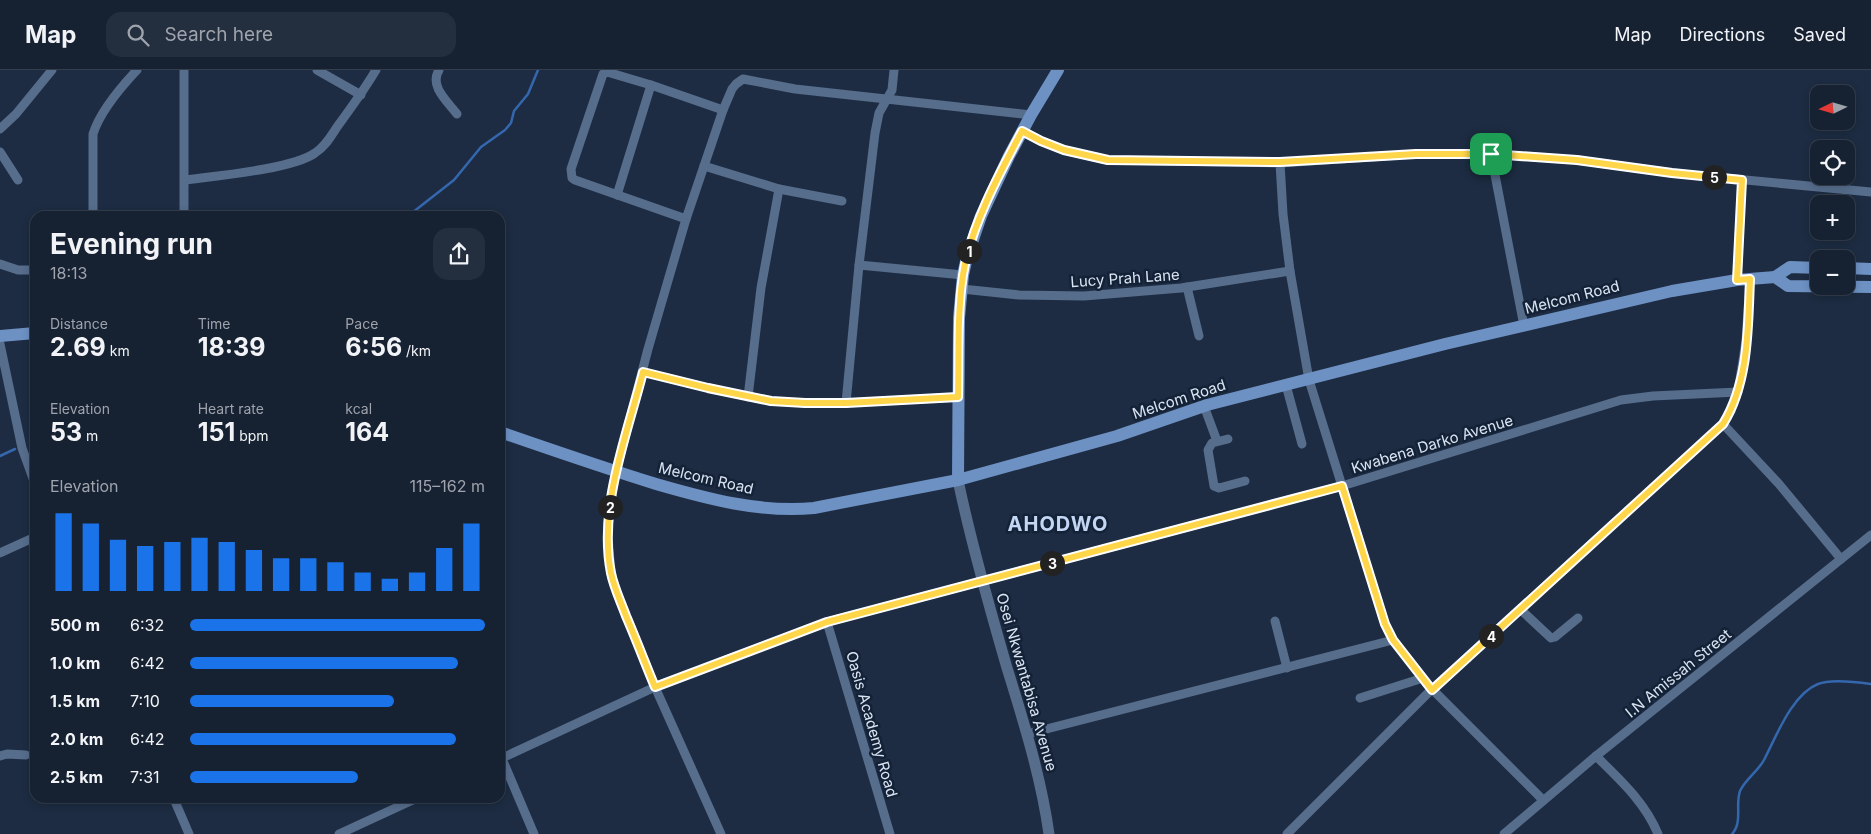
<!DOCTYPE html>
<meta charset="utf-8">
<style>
:root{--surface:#162132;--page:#232e3e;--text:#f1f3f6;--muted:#9ea3ac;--line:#353e4d;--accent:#1a73e8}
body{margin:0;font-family:Inter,sans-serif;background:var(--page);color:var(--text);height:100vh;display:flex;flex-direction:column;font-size:19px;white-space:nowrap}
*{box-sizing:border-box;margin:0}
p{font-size:16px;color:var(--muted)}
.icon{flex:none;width:28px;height:28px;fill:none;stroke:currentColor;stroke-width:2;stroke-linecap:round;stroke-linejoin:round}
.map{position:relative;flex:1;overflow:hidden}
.side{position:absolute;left:30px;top:141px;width:475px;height:592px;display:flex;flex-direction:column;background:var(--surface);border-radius:15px;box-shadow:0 2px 8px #0003,0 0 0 1px var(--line)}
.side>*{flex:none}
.needle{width:32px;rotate:265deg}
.controls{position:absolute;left:1810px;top:15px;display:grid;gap:10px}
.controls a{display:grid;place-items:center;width:45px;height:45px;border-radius:10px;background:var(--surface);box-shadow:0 2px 8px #0003,0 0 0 1px var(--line);font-size:25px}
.pin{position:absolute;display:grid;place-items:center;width:42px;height:42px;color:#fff;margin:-21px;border-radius:10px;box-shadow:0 2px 8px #0006}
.km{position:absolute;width:25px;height:25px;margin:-12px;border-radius:50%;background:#222;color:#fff;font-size:14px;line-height:25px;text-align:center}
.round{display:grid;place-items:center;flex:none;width:52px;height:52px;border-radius:15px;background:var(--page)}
.summary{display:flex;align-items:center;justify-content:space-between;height:85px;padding:0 20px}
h1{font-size:28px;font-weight:700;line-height:38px}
.metrics{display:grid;grid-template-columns:repeat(3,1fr);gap:8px;height:85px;padding:5px 20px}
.metrics div{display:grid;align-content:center}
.metrics b{font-size:25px;font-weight:700}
.metrics small{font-size:14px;font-weight:400}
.metrics p{font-size:14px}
.chart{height:140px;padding:10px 20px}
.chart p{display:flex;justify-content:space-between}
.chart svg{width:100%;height:90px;margin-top:5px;stroke:var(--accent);stroke-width:6}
ul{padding:0 20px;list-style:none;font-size:16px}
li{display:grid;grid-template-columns:80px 60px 1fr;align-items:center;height:38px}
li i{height:12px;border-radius:6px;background:var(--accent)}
header{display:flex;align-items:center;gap:30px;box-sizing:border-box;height:70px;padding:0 25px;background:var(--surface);border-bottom:1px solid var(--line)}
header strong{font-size:24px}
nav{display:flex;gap:28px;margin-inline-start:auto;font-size:18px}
.search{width:350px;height:45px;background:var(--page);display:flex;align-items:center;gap:12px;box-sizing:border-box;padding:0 18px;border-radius:15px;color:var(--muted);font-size:19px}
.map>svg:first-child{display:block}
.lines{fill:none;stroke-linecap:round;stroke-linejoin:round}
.stream{stroke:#3467ae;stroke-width:2.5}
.minor{stroke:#566d8c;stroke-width:9}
.tertiary{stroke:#566d8c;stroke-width:11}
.secondary{stroke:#6d91c3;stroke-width:12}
.route-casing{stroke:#fff;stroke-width:10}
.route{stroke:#ffd54a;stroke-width:6}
.labels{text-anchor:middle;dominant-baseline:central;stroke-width:5;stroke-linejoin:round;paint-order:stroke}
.street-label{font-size:15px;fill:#dae4f3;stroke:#132237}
.district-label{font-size:20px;font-weight:bold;letter-spacing:1px;fill:#c3d7f4;stroke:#132237}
</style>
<header>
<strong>Map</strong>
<div class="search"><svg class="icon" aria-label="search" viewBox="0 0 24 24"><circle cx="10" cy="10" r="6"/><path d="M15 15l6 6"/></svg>Search here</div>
<nav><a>Map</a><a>Directions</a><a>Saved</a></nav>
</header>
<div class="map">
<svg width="1871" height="764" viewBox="0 0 1871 764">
<rect width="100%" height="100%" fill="#1d2c42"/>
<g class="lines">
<g class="stream">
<path d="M408 146 454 110 481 77 505 60 511 53 514 41 528 24 538 0"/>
<path d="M30 372 35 371"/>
<path d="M0 386 15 379"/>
<path d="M1732 764C1743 752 1735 735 1740 721 1745 710 1758 701 1764 690 1776 667 1792 624 1818 614 1830 609 1857 612 1871 614"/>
</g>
<g class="minor">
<path d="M317 0 361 25"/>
<path d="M439 0C429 16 447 31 457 44"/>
<path d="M0 59 16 44 52 0"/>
<path d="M1022 61 1041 71 1064 80 1107 90 1280 93 1283 144 1290 201 1309 310 1385 554 1393 570 1432 619 1543 730"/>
<path d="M0 82 18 110"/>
<path d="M1491 84 1524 256"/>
<path d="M1280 93 1415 84H1491L1577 90 1672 103 1871 122"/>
<path d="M704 96 779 119 761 218 748 327"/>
<path d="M185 110C215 106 293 99 315 83 325 77 331 66 337 57 351 38 364 20 376 0"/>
<path d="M779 119 842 131"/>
<path d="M617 125 651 15"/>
<path d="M93 146V64C100 42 121 17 137 0"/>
<path d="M184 146V0"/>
<path d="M686 149 575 110 572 108 571 99 603 4 607 2 651 15 723 40"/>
<path d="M0 194 18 200H35"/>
<path d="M859 195 963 205"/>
<path d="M1737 210 1742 110"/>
<path d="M1187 217 1199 266"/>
<path d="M962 219 1019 225 1084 226 1181 218 1290 201"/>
<path d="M0 274 22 378 35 414"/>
<path d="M643 302 708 318 771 331 805 333H846L958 327"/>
<path d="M1286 315 1302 374"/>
<path d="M846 333 859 195 875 63 879 43 892 20 894 0"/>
<path d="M1204 336 1217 371"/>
<path d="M1723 354 1779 414 1841 489"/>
<path d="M1228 369 1212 373 1208 380 1214 416 1219 418 1245 411"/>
<path d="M0 483 35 467"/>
<path d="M1520 539 1551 568 1555 567 1578 548"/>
<path d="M1275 551 1287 598"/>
<path d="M827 552 890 764"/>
<path d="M1360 628 1423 608"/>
<path d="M1027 664 1393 570"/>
<path d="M500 684 534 764"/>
<path d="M0 686 7 684 26 685"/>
<path d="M1596 686C1620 710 1645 732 1658 764"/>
<path d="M500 689 655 617 827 552 1342 416 1621 330 1653 326 1738 322 1746 271 1750 209"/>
<path d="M174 729 189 764"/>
<path d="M339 764 415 729"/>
<path d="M721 764 655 617 617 522 611 504 608 466 609 442 616 402 648 279 686 149 723 40 732 19 736 14 743 9 795 19 1031 45"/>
<path d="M1287 764 1432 619 1723 354 1731 341 1738 322"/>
<path d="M1504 764 1596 686 1871 465"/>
</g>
<path class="tertiary" d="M958 410C971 473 989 536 1007 598 1024 653 1041 707 1049 764"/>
<g class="secondary">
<path d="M1846 198 1871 199"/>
<path d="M1775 207 1790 197 1819 198"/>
<path d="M0 266 35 263"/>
<path d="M500 362C552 380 604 398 656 414 708 429 760 443 814 438L958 410 1117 366 1207 335 1445 274 1672 221 1737 210 1775 207 1788 216 1871 217"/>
<path d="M958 410 959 248 963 205 967 187 981 146 1009 86 1031 45 1058 0"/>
</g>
</g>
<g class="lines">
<defs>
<path id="route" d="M1022 61 1041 71 1064 80 1108 90 1280 92 1416 84H1491L1577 90 1672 103 1742 110 1737 210 1750 209C1748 257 1749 312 1723 354L1432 620 1393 570 1385 554 1342 416 827 552 655 617C645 593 636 569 626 546 621 532 614 518 611 503 598 437 627 365 643 302L708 318 771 331 805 333H846L958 327C959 287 957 245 963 205 970 158 999 104 1022 61Z"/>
</defs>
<use href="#route" class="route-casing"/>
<use href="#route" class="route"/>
</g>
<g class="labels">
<g class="street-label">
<text transform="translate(1125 208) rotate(-4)">Lucy Prah Lane</text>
<text transform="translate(1572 227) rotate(-14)">Melcom Road</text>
<text transform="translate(1179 329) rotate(-18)">Melcom Road</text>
<text transform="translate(1432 374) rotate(-17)">Kwabena Darko Avenue</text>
<text transform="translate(706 408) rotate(13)">Melcom Road</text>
<text transform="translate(1678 603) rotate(-39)">I.N Amissah Street</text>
<text transform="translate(1027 612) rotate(74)">Osei Nkwantabisa Avenue</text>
<text transform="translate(872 654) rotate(74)">Oasis Academy Road</text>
</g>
<g class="district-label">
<text x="1058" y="454">AHODWO</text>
</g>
</g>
</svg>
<div class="controls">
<a><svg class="needle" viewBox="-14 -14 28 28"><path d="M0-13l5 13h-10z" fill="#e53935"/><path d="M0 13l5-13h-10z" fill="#9ea3ac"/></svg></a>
<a><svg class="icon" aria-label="locate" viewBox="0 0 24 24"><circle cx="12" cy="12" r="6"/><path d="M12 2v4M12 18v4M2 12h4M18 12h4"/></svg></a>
<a>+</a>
<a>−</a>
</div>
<div class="pin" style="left:1491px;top:84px;background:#1e9e55"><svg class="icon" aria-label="arrive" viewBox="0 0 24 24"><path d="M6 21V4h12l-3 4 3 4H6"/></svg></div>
<b class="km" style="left:969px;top:181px">1</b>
<b class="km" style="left:610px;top:437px">2</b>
<b class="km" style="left:1052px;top:493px">3</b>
<b class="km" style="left:1491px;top:566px">4</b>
<b class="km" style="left:1714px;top:107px">5</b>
<section class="side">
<div class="summary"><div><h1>Evening run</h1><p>18:13</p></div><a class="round"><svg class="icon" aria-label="share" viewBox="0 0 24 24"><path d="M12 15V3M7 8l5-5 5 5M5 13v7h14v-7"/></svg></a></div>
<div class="metrics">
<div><p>Distance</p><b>2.69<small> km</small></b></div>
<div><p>Time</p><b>18:39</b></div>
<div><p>Pace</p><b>6:56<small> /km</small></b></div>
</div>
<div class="metrics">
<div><p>Elevation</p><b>53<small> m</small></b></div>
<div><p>Heart rate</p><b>151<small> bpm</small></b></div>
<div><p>kcal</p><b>164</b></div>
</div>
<div class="chart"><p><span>Elevation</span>115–162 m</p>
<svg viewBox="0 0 160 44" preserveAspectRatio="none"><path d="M5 44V6M15 44V11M25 44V19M35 44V22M45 44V20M55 44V18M65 44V20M75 44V24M85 44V28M95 44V28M105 44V30M115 44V35M125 44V38M135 44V35M145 44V23M155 44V11"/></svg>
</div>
<ul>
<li><b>500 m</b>6:32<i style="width:100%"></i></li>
<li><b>1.0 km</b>6:42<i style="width:91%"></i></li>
<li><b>1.5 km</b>7:10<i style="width:69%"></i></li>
<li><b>2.0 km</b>6:42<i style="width:90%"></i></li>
<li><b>2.5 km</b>7:31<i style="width:57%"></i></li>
</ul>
</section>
</div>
